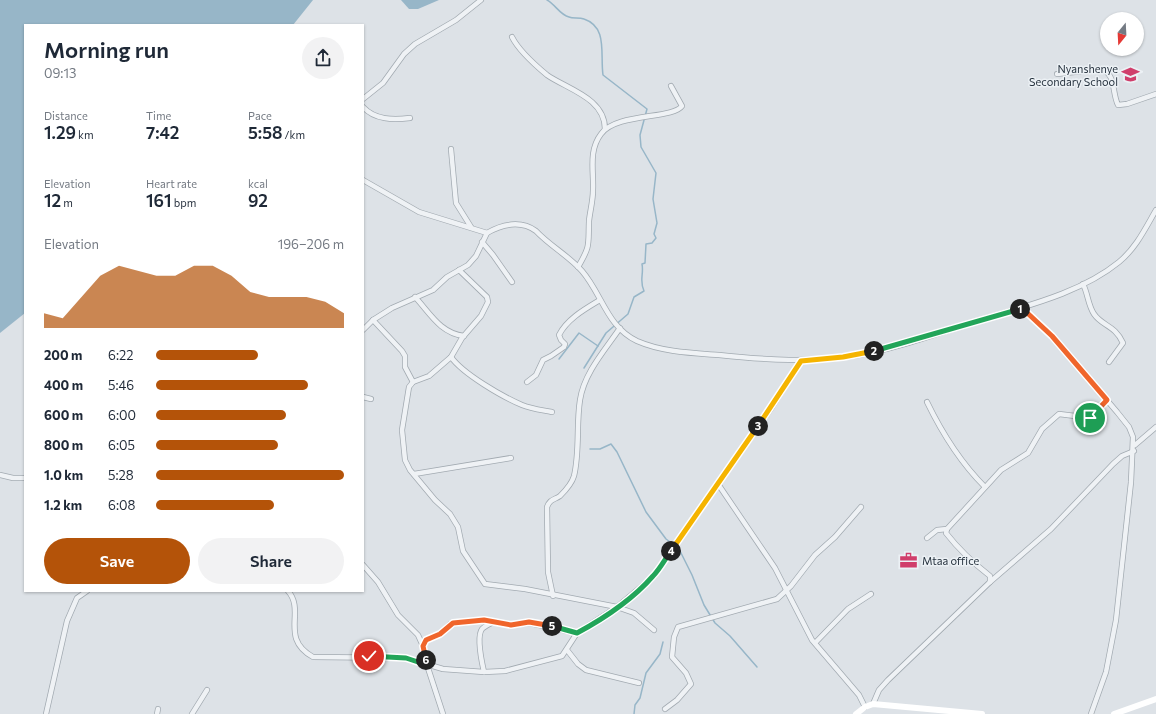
<!DOCTYPE html>
<meta charset="utf-8">
<style>
:root{--surface:#fff;--page:#f2f2f3;--text:#1f2937;--muted:#747a83;--accent:#b45309}
body{margin:0;font-family:Commissioner,sans-serif;background:var(--page);color:var(--text);height:100vh;display:flex;flex-direction:column;font-size:15px;white-space:nowrap}
*{box-sizing:border-box;margin:0}
p{font-size:13px;color:var(--muted)}
.icon{flex:none;width:22px;height:22px;fill:none;stroke:currentColor;stroke-width:2;stroke-linecap:round;stroke-linejoin:round}
.map{position:relative;flex:1;overflow:hidden}
.drawer{position:absolute;left:24px;top:24px;width:340px;height:568px;display:flex;flex-direction:column;background:var(--surface);border-radius:0px;box-shadow:0 1px 3px #0004}
.drawer>*{flex:none}
.needle{width:26px;rotate:198deg}
.controls{position:absolute;left:1100px;top:12px;display:grid;gap:8px}
.controls a{display:grid;place-items:center;width:44px;height:44px;border-radius:50%;background:var(--surface);box-shadow:0 1px 3px #0004;font-size:20px}
.pin{position:absolute;display:grid;place-items:center;width:34px;height:34px;color:#fff;margin:-17px;border:2px solid #fff;border-radius:50%;box-shadow:0 1px 4px #0007}
.km{position:absolute;width:20px;height:20px;margin:-10px;border-radius:50%;background:#222;color:#fff;font-size:11px;line-height:20px;text-align:center}
.round{display:grid;place-items:center;flex:none;width:42px;height:42px;border-radius:21px;background:var(--page)}
.summary{display:flex;align-items:center;justify-content:space-between;height:68px;padding:0 20px}
h1{font-size:22px;font-weight:600;line-height:30px}
.metrics{display:grid;grid-template-columns:repeat(3,1fr);gap:6px;height:68px;padding:4px 20px}
.metrics div{display:grid;align-content:center}
.metrics b{font-size:17px;font-weight:600}
.metrics small{font-size:11px;font-weight:400}
.metrics p{font-size:11px}
.chart{height:112px;padding:8px 20px}
.chart p{display:flex;justify-content:space-between}
.chart svg{width:100%;height:72px;margin-top:4px;fill:var(--accent);opacity:.7}
.cta{display:flex;gap:8px;margin-top:auto;padding:8px 20px}
.cta a{flex:1;height:46px;border-radius:24px;background:var(--accent);color:#fff;font-size:16px;font-weight:600;line-height:46px;text-align:center}
.cta a+a{background:var(--page);color:var(--text)}
ul{padding:0 20px;list-style:none;font-size:13px}
li{display:grid;grid-template-columns:64px 48px 1fr;align-items:center;height:30px}
li i{height:10px;border-radius:5px;background:var(--accent)}
.map>svg:first-child{display:block}
.water{fill:#97b6c8}
.lines{fill:none;stroke-linecap:round;stroke-linejoin:round}
.stream{stroke:#97b6c8;stroke-width:1.5}
.street-casing{stroke:#a2aab1;stroke-width:6}
.street{stroke:#eff2f5;stroke-width:4.5}
.secondary{stroke:#fff;stroke-width:6}
.split-1-casing{stroke:#fff;stroke-width:8}
.split-2-casing{stroke:#fff;stroke-width:8}
.split-3-casing{stroke:#fff;stroke-width:8}
.split-4-casing{stroke:#fff;stroke-width:8}
.split-5-casing{stroke:#fff;stroke-width:8}
.split-6-casing{stroke:#fff;stroke-width:8}
.split-7-casing{stroke:#fff;stroke-width:8}
.split-1{stroke:#f0652b;stroke-width:5}
.split-2{stroke:#22a559;stroke-width:5}
.split-3{stroke:#f5b400;stroke-width:5}
.split-4{stroke:#f5b400;stroke-width:5}
.split-5{stroke:#22a559;stroke-width:5}
.split-6{stroke:#f0652b;stroke-width:5}
.split-7{stroke:#22a559;stroke-width:5}
.labels{text-anchor:middle;dominant-baseline:central;stroke-width:3;stroke-linejoin:round;paint-order:stroke}
.poi-label{font-size:11px;fill:#26323e;stroke:#ecf1f5;text-anchor:end}
</style>
<div class="map">
<svg width="1156" height="714" viewBox="0 0 1156 714">
<rect width="100%" height="100%" fill="#dde2e7"/>
<g class="water">
<path d="M0 0H313L293 25H25V313L0 333Z"/>
<path d="M401 0H439L418 9H409Z"/>
</g>
<g class="lines">
<g class="stream">
<path d="M547 0C555 4 560 15 569 17 573 19 579 17 584 19 608 27 600 54 603 75L647 109 640 135 641 147 656 173 653 199 657 223 654 234 656 238 652 243 646 244 645 263 642 264C644 274 639 281 644 291L634 297 628 314 606 333 584 368"/>
<path d="M559 359 579 333 598 346"/>
<path d="M590 449H600L611 444 617 452 646 512 666 539 677 547 681 553 692 575 704 605 715 623 730 636 757 667"/>
<path d="M634 714 635 705 640 698 646 673 660 654 663 642"/>
</g>
<defs>
<g id="street">
<path d="M512 37C519 51 535 65 547 75 567 89 605 98 605 129"/>
<path d="M1057 74 1102 69C1116 75 1112 93 1118 105L1127 104 1156 94"/>
<path d="M363 99 383 83 404 54 415 44 456 20 481 0"/>
<path d="M363 107C375 120 393 120 410 118"/>
<path d="M451 149 456 203 471 227"/>
<path d="M363 180 419 212 487 233"/>
<path d="M482 242 493 255 512 282"/>
<path d="M578 267C591 245 588 245 589 221 590 211 593 201 593 190 594 172 588 151 601 134 616 113 673 119 682 106L671 86"/>
<path d="M459 270 487 297 488 302 481 316 462 338 451 357 429 376 413 382 409 387 402 430 405 460 410 470 435 500 450 514 458 527 463 551 485 584 525 589 617 607 634 613 654 630"/>
<path d="M1083 284C1088 294 1088 305 1094 314 1102 326 1115 325 1123 343L1109 362"/>
<path d="M415 297C430 313 440 333 464 336"/>
<path d="M1022 308 1052 336 1117 412 1129 427 1133 437 1131 482 1116 620 1106 672 1091 714"/>
<path d="M373 320 402 351 405 356V367L413 382"/>
<path d="M363 330 373 320 392 308 433 290 447 277 468 265 476 256 487 233C502 224 521 220 536 231 550 246 569 256 582 271 602 294 607 327 637 341 662 352 692 353 719 355 766 360 812 363 859 355 900 348 940 332 980 320 1026 306 1081 293 1119 262 1136 248 1145 229 1156 210"/>
<path d="M451 357C463 374 503 397 522 405 532 409 542 410 552 412"/>
<path d="M527 382 536 375 543 360 551 356 564 347 565 344 561 340 559 335C567 319 585 309 600 300"/>
<path d="M363 397 371 399"/>
<path d="M927 402C942 433 961 463 985 487"/>
<path d="M1090 417 1107 400"/>
<path d="M1135 445 1156 427"/>
<path d="M414 474 511 458"/>
<path d="M0 475 13 478H25"/>
<path d="M718 484 775 568 812 640 859 695 865 707"/>
<path d="M927 538 937 530 947 529"/>
<path d="M363 565 378 582 398 615 418 635 423 646 427 665 443 714"/>
<path d="M990 582 1051 529 1113 464 1122 456 1134 451"/>
<path d="M288 591C306 611 279 638 313 657L406 658 443 669 484 672 505 671 562 656 577 633 617 607 654 576 772 407 801 361"/>
<path d="M553 596 548 572 547 507C550 499 554 500 560 496 565 491 572 483 574 476 580 451 576 425 580 400 584 373 605 350 620 328"/>
<path d="M815 643 848 609 871 594"/>
<path d="M423 646 427 640 440 634 450 624 484 620 511 625 529 623 577 633"/>
<path d="M567 650 578 664 586 670 639 683"/>
<path d="M484 672C482 663 476 637 482 629 485 626 490 624 493 622"/>
<path d="M873 704 879 690 888 680 990 582V576C972 562 960 551 946 533L947 529 1001 470 1028 453 1042 429 1059 414 1075 416"/>
<path d="M665 709 677 700 691 684 686 673 672 657 674 637 678 627 777 599 791 586 815 555 835 537 861 507"/>
<path d="M46 714 67 621 77 598 87 591"/>
<path d="M157 714 158 709"/>
<path d="M192 714 207 690"/>
</g>
</defs>
<use href="#street" class="street-casing"/>
<use href="#street" class="street"/>
<g class="secondary">
<path d="M856 714 865 707 873 704 982 714"/>
<path d="M1114 714 1156 699"/>
</g>
</g>
<g class="lines">
<defs>
<path id="split-1" d="M1020 309 1022 308 1052 336 1107 400 1090 418"/>
<path id="split-2" d="M874 351 1020 309"/>
<path id="split-3" d="M758 426 801 361 843 357 874 351"/>
<path id="split-4" d="M671 551 758 426"/>
<path id="split-5" d="M552 626 577 633C603 619 633 599 653 576 660 569 665 559 671 551"/>
<path id="split-6" d="M426 660 423 646 426 640 440 634 453 623 484 620 511 625 529 622 552 626"/>
<path id="split-7" d="M369 656 406 658 427 665 426 660"/>
</defs>
<use href="#split-1" class="split-1-casing"/>
<use href="#split-2" class="split-2-casing"/>
<use href="#split-3" class="split-3-casing"/>
<use href="#split-4" class="split-4-casing"/>
<use href="#split-5" class="split-5-casing"/>
<use href="#split-6" class="split-6-casing"/>
<use href="#split-7" class="split-7-casing"/>
<use href="#split-1" class="split-1"/>
<use href="#split-2" class="split-2"/>
<use href="#split-3" class="split-3"/>
<use href="#split-4" class="split-4"/>
<use href="#split-5" class="split-5"/>
<use href="#split-6" class="split-6"/>
<use href="#split-7" class="split-7"/>
</g>
<defs>
<symbol id="school-bare" viewBox="-9 -9 18 18"><path d="M0-5L7-2L0 1L-7-2ZM-4 1L0 2.5L4 1V4Q0 6-4 4Z" fill="#d03e6b" stroke="#ecf1f5" stroke-width="2.5" paint-order="stroke"/></symbol>
<symbol id="office-bare" viewBox="-9 -9 18 18"><path d="M-6-3h4V-5.5h4V-3h4V5H-6ZM-1-4.5V-3h2v-1.5ZM-6 0V1H6V0Z" fill="#d03e6b" stroke="#ecf1f5" stroke-width="2.5" paint-order="stroke"/></symbol>
</defs>
<g fill-rule="evenodd">
<use href="#school-bare" x="1118" y="62" width="25" height="25"/>
<use href="#office-bare" x="896" y="548" width="25" height="25"/>
</g>
<g class="labels">
<g class="poi-label">
<text x="1118" y="68">Nyanshenye<tspan x="1118" dy="13">Secondary School</tspan></text>
<text x="922" y="560" text-anchor="start">Mtaa office</text>
</g>
</g>
</svg>
<div class="controls">
<a><svg class="needle" viewBox="-14 -14 28 28"><path d="M0-13l5 13h-10z" fill="#e53935"/><path d="M0 13l5-13h-10z" fill="#747a83"/></svg></a>
</div>
<div class="pin" style="left:1090px;top:418px;background:#1e9e55"><svg class="icon" aria-label="arrive" viewBox="0 0 24 24"><path d="M6 21V4h12l-3 4 3 4H6"/></svg></div>
<div class="pin" style="left:369px;top:656px;background:#d93025"><svg class="icon" aria-label="check" viewBox="0 0 24 24"><path d="M5 12l5 5 9-10"/></svg></div>
<b class="km" style="left:1020px;top:309px">1</b>
<b class="km" style="left:874px;top:351px">2</b>
<b class="km" style="left:758px;top:426px">3</b>
<b class="km" style="left:671px;top:551px">4</b>
<b class="km" style="left:552px;top:626px">5</b>
<b class="km" style="left:426px;top:660px">6</b>
<section class="drawer">
<div class="summary"><div><h1>Morning run</h1><p>09:13</p></div><a class="round"><svg class="icon" aria-label="share" viewBox="0 0 24 24"><path d="M12 15V3M7 8l5-5 5 5M5 13v7h14v-7"/></svg></a></div>
<div class="metrics">
<div><p>Distance</p><b>1.29<small> km</small></b></div>
<div><p>Time</p><b>7:42</b></div>
<div><p>Pace</p><b>5:58<small> /km</small></b></div>
</div>
<div class="metrics">
<div><p>Elevation</p><b>12<small> m</small></b></div>
<div><p>Heart rate</p><b>161<small> bpm</small></b></div>
<div><p>kcal</p><b>92</b></div>
</div>
<div class="chart"><p><span>Elevation</span>196–206 m</p>
<svg viewBox="0 0 160 44" preserveAspectRatio="none"><path d="M0 44V35L10 38L20 25L30 12L40 6L50 9L60 12L70 12L80 6L90 6L100 12L110 22L120 25L130 25L140 25L150 28L160 35V44z"/></svg>
</div>
<ul>
<li><b>200 m</b>6:22<i style="width:54%"></i></li>
<li><b>400 m</b>5:46<i style="width:81%"></i></li>
<li><b>600 m</b>6:00<i style="width:69%"></i></li>
<li><b>800 m</b>6:05<i style="width:65%"></i></li>
<li><b>1.0 km</b>5:28<i style="width:100%"></i></li>
<li><b>1.2 km</b>6:08<i style="width:63%"></i></li>
</ul>
<div class="cta"><a>Save</a><a>Share</a></div>
</section>
</div>
